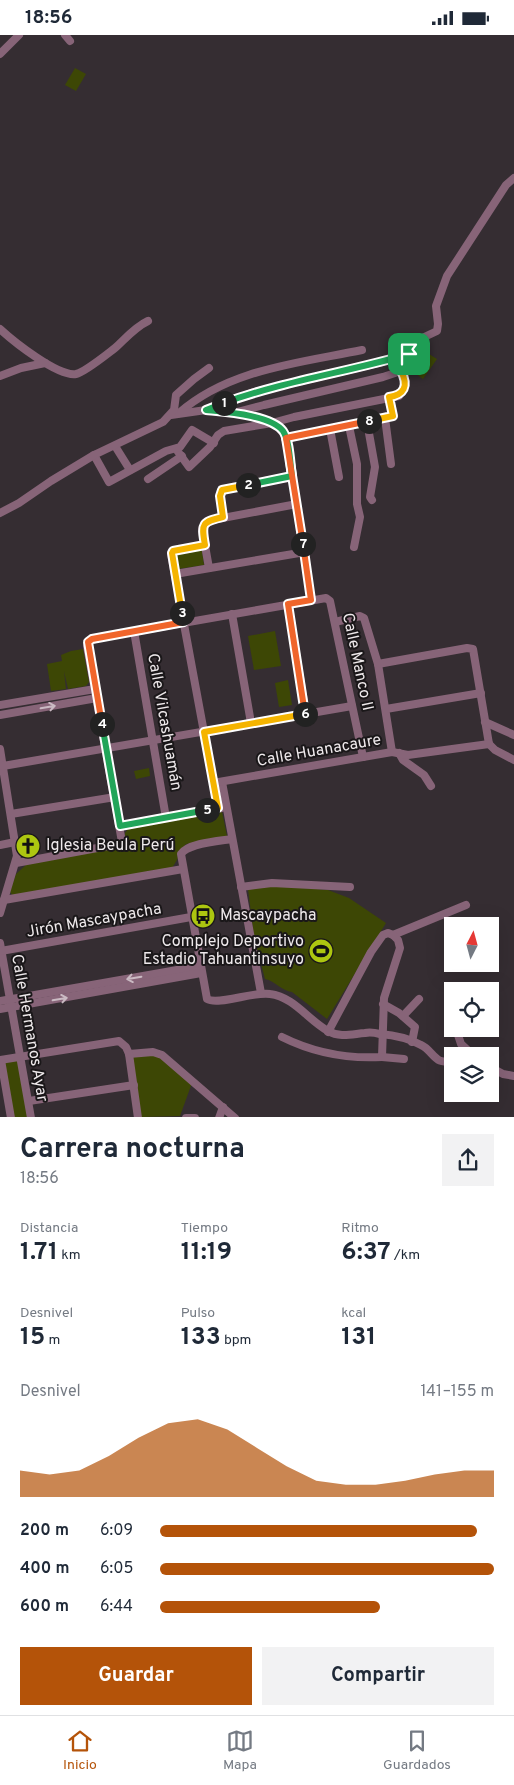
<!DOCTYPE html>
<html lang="es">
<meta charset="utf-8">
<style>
:root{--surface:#fff;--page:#f2f2f3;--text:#1f2937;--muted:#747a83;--line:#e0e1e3;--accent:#b45309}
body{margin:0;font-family:Overpass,sans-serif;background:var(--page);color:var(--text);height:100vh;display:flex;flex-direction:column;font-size:19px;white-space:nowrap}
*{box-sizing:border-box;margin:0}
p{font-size:16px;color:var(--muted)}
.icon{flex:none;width:28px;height:28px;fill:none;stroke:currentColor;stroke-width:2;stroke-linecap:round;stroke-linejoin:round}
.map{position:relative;height:1082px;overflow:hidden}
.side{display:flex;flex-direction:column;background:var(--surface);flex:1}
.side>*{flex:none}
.needle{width:32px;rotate:6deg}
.controls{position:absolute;left:444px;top:882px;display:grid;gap:10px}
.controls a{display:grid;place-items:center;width:55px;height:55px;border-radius:0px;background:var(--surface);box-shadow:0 5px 20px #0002;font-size:25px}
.pin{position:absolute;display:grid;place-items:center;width:42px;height:42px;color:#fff;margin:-21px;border-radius:10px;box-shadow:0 2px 8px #0006}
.km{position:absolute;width:25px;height:25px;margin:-12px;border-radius:50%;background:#222;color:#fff;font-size:14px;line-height:25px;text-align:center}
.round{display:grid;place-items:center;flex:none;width:52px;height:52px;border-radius:0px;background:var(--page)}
.summary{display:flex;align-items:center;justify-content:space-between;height:85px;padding:0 20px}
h1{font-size:28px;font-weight:700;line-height:38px}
.metrics{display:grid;grid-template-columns:repeat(3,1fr);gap:8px;height:85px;padding:5px 20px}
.metrics div{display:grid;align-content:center}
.metrics b{font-size:25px;font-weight:700}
.metrics small{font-size:14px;font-weight:400}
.metrics p{font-size:14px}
.chart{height:140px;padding:10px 20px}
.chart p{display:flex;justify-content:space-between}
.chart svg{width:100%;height:90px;margin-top:5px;fill:var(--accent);opacity:.7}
.primary-button{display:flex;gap:10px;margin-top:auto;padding:10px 20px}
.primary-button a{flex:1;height:58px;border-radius:0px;background:var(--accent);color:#fff;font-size:20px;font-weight:700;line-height:58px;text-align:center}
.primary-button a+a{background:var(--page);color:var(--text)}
ul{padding:0 20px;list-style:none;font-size:16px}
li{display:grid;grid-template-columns:80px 60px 1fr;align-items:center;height:38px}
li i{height:12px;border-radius:6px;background:var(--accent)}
.status{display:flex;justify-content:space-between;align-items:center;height:35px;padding:0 25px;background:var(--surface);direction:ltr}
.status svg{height:14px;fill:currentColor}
.menu{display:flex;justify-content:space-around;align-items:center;height:70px;border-top:1px solid var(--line);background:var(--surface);font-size:14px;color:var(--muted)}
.menu a{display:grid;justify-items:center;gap:2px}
.menu .active{color:var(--accent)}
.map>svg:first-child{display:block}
.green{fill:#3d4705}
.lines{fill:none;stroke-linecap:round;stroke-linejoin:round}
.minor{stroke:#876478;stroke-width:8}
.oneway{stroke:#cabac3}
.split-1-casing{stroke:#fff;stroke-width:10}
.split-2-casing{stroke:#fff;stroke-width:10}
.split-3-casing{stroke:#fff;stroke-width:10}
.split-4-casing{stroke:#fff;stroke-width:10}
.split-5-casing{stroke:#fff;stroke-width:10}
.split-6-casing{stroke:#fff;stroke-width:10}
.split-7-casing{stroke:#fff;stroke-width:10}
.split-8-casing{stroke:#fff;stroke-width:10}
.split-9-casing{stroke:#fff;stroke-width:10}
.split-1{stroke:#22a559;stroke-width:6}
.split-2{stroke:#22a559;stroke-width:6}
.split-3{stroke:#f5b400;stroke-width:6}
.split-4{stroke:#f0652b;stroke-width:6}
.split-5{stroke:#22a559;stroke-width:6}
.split-6{stroke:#f5b400;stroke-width:6}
.split-7{stroke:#f0652b;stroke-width:6}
.split-8{stroke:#f0652b;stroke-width:6}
.split-9{stroke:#f5b400;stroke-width:6}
.labels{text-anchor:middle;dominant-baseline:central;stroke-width:4;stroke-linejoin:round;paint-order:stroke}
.street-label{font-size:16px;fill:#eee9eb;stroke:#1a1719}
.poi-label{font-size:16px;fill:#eee9eb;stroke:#1a1719;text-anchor:start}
</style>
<div class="status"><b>18:56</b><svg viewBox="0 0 49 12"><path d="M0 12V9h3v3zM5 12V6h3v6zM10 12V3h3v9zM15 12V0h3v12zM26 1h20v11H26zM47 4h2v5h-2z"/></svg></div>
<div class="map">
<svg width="514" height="1083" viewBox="0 0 514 1083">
<rect width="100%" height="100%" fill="#352d32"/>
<g class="green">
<path d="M75 33 86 39 76 56 65 50Z"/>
<path d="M421 314 437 324 423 344 408 333Z"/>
<path d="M198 514 202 516 204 530 178 534 175 518Z"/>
<path d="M275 596 281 631 254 635 248 601Z"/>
<path d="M83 614 89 647 86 651 68 654 64 636 66 654 51 656 47 629 62 626 61 620 71 616Z"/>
<path d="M288 645 292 670 279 672 275 648Z"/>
<path d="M149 733 150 741 136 744 134 736Z"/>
<path d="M222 777 227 801 186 809 177 819 178 823 171 835 13 861 10 857 16 839 26 830 125 811 126 809 125 798 128 794Z"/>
<path d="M271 850 328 855 349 863 386 888 327 984 292 957C282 956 275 946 265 944L254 902 248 854Z"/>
<path d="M155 1019 160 1021 192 1048 180 1081 141 1082 131 1021Z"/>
<path d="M19 1024 30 1082H13L3 1027Z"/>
</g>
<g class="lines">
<g class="minor">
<path d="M65 0 70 6"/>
<path d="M0 19 19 0"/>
<path d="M0 294C13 306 58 342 76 339 85 337 107 319 115 313 125 304 135 292 148 286"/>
<path d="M0 341 21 333 45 328"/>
<path d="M206 375C230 377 275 378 286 403L311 565"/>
<path d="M237 377 264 370 383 342 401 336 414 309 418 305 437 296 438 289 436 271 447 241 506 150 514 143"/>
<path d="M179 378C229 334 299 328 362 315"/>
<path d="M171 380 206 375 254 357 382 327 409 319"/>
<path d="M385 383 391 429"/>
<path d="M367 387 375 432 370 462 372 465"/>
<path d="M349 391 357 429V469L360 482 354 512"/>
<path d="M330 394 339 442"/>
<path d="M286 403 393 381 389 362"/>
<path d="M115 411 130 435"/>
<path d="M176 414 189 432 210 412 218 400 224 396 272 388 294 382 399 361C406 353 406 345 401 336"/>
<path d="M94 420 109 447 166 416 180 412 192 395 214 408"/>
<path d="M148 444 182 421"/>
<path d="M0 478 19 468 51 446 94 420 163 387 174 375 176 360 194 344 209 333"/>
<path d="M223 482 220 461 223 455 292 441"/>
<path d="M205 510 173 516 171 519 218 773"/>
<path d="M209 533 202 494 207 486 297 469"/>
<path d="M175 539 305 517"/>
<path d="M288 569 306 679"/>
<path d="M232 579 251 688"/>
<path d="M335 587 360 581 364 583 378 629 392 717"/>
<path d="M134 596 166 783"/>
<path d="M378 629 467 613 473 614 489 709"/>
<path d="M0 670 95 654"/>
<path d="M386 674 481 658"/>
<path d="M0 680 97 663"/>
<path d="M485 687 514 700"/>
<path d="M489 709 495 715 514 725"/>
<path d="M0 714 17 821 0 878"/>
<path d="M399 718 403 725 424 740 431 751"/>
<path d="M3 731 352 671"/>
<path d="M222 747 261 958"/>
<path d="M213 748 392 717 408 720 489 709"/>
<path d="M11 779 115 762"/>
<path d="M120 791 222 773"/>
<path d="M232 804C219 806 188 808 181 819L207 964C218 971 254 956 270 959 294 962 308 985 328 996 340 1003 352 999 365 998 370 997 376 998 380 999 393 1000 410 1004 421 1010 433 1015 436 1033 452 1024"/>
<path d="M0 810 15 807"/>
<path d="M16 828 119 809 122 807 87 611 88 607 92 604 326 563 330 566 363 722"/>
<path d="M241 852 272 848 350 852"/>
<path d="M4 865 183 834"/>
<path d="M0 908 31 1083"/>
<path d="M1 916 191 882"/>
<path d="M0 966 200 931"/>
<path d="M383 969 399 978 415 992 412 1007"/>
<path d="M0 974 201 938"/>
<path d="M403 981 419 964"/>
<path d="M456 994 461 1009 474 1021"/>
<path d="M328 997 371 917 383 900 388 898 393 900 466 870"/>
<path d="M282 1002C314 1018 347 1024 382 1022L384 963 400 913 398 905 393 900"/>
<path d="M129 1019 153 1017 162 1020 235 1083"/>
<path d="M382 1022 404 1024"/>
<path d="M0 1025 119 1006 126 1012 129 1019 138 1083"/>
<path d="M1 1025 11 1083"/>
<path d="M490 1032 503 1039 514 1041"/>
<path d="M29 1066 134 1050"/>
<path d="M186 1083H195"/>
<path d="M219 1083 223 1072"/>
</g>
</g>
<defs><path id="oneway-shaft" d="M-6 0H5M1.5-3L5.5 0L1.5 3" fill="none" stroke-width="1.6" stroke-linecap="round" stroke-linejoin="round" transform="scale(1.25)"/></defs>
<g class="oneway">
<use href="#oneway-shaft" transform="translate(48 672) rotate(-10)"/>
<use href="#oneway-shaft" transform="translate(134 943) rotate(170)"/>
<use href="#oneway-shaft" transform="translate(60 964) rotate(-10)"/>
</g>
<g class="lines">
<defs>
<path id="split-1" d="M224 368C284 346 348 337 409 319"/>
<path id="split-2" d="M224 368 206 375C225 377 271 380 283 396 290 406 290 429 292 441L248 450"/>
<path id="split-3" d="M182 578 172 518 173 516 205 510C201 488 202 487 223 482L220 461 222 455 248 450"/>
<path id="split-4" d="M102 689 88 607 92 604 184 587 182 578"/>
<path id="split-5" d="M102 689 120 791 207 775"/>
<path id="split-6" d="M207 775 218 773 204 697 305 679"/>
<path id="split-7" d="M303 509 311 565 288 569 305 679"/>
<path id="split-8" d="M303 509 286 403 369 386"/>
<path id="split-9" d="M369 386 393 381 389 362C404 360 409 351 401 336L409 319"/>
</defs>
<use href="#split-1" class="split-1-casing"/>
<use href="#split-2" class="split-2-casing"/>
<use href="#split-3" class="split-3-casing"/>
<use href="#split-4" class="split-4-casing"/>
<use href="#split-5" class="split-5-casing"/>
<use href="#split-6" class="split-6-casing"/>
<use href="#split-7" class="split-7-casing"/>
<use href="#split-8" class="split-8-casing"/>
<use href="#split-9" class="split-9-casing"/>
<use href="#split-1" class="split-1"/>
<use href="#split-2" class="split-2"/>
<use href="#split-3" class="split-3"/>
<use href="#split-4" class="split-4"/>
<use href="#split-5" class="split-5"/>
<use href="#split-6" class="split-6"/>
<use href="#split-7" class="split-7"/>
<use href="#split-8" class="split-8"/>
<use href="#split-9" class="split-9"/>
</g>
<defs>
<symbol id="church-disc" viewBox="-11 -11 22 22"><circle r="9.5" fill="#adc610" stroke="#1a1719"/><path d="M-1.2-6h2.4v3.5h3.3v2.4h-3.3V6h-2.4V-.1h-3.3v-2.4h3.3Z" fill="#111"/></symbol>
<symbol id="bus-disc" viewBox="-11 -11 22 22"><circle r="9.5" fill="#adc610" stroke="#1a1719"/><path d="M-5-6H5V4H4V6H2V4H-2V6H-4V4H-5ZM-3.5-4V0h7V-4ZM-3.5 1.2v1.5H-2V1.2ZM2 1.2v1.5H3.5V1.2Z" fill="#111"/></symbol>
<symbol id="stadium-disc" viewBox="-11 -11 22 22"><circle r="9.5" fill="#adc610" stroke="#1a1719"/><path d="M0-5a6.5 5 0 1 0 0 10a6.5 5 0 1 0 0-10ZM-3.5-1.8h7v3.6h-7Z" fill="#111"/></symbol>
</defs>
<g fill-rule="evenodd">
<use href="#church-disc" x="14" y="797" width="28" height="28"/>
<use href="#bus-disc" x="189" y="867" width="28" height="28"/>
<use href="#stadium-disc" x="307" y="902" width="28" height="28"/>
</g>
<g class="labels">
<g class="street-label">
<text transform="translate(357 627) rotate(78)">Calle Manco II</text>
<text transform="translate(164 687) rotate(80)">Calle Vilcashuamán</text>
<text transform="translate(319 716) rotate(-10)">Calle Huanacaure</text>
<text transform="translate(94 886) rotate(-10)">Jirón Mascaypacha</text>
<text transform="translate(29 993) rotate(80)">Calle Hermanos Ayar</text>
</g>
<g class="poi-label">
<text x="46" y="811">Iglesia Beula Perú</text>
<text x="220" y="881">Mascaypacha</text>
<text x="304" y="907" text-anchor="end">Complejo Deportivo<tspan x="304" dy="18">Estadio Tahuantinsuyo</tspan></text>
</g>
</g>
</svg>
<div class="controls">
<a><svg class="needle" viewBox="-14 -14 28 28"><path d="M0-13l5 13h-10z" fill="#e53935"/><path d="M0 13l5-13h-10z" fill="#747a83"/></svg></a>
<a><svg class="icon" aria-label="locate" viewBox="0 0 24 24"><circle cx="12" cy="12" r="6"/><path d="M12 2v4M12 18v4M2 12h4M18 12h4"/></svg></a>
<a><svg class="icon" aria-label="layers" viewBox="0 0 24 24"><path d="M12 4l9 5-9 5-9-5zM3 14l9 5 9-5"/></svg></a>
</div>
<div class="pin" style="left:409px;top:319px;background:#1e9e55"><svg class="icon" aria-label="arrive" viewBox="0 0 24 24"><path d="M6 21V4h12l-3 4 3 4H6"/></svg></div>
<b class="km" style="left:224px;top:368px">1</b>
<b class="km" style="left:248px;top:450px">2</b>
<b class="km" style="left:182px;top:578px">3</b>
<b class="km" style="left:102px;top:689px">4</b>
<b class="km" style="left:207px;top:775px">5</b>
<b class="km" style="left:305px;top:679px">6</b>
<b class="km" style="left:303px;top:509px">7</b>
<b class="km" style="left:369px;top:386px">8</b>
</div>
<section class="side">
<div class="summary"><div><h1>Carrera nocturna</h1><p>18:56</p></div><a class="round"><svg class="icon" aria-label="share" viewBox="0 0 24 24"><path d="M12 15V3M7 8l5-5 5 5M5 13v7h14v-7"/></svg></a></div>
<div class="metrics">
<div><p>Distancia</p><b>1.71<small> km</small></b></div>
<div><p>Tiempo</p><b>11:19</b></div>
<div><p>Ritmo</p><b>6:37<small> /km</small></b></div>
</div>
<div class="metrics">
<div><p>Desnivel</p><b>15<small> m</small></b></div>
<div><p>Pulso</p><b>133<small> bpm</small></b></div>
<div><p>kcal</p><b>131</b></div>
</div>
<div class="chart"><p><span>Desnivel</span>141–155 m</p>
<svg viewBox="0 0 160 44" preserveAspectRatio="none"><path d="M0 44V31L10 33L20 31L30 24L40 15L50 8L60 6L70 11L80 20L90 29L100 36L110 38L120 38L130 36L140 33L150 31L160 31V44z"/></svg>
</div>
<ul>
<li><b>200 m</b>6:09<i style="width:95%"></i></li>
<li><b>400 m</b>6:05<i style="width:100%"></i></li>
<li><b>600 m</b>6:44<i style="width:66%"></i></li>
</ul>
<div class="primary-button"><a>Guardar</a><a>Compartir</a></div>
</section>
<nav class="menu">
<a class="active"><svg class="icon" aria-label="home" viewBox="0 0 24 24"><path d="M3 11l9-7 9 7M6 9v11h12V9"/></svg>Inicio</a>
<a><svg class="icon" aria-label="map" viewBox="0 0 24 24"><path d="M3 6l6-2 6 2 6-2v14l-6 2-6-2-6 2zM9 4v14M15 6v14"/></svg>Mapa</a>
<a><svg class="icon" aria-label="saved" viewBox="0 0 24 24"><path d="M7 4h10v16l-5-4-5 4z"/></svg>Guardados</a>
</nav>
